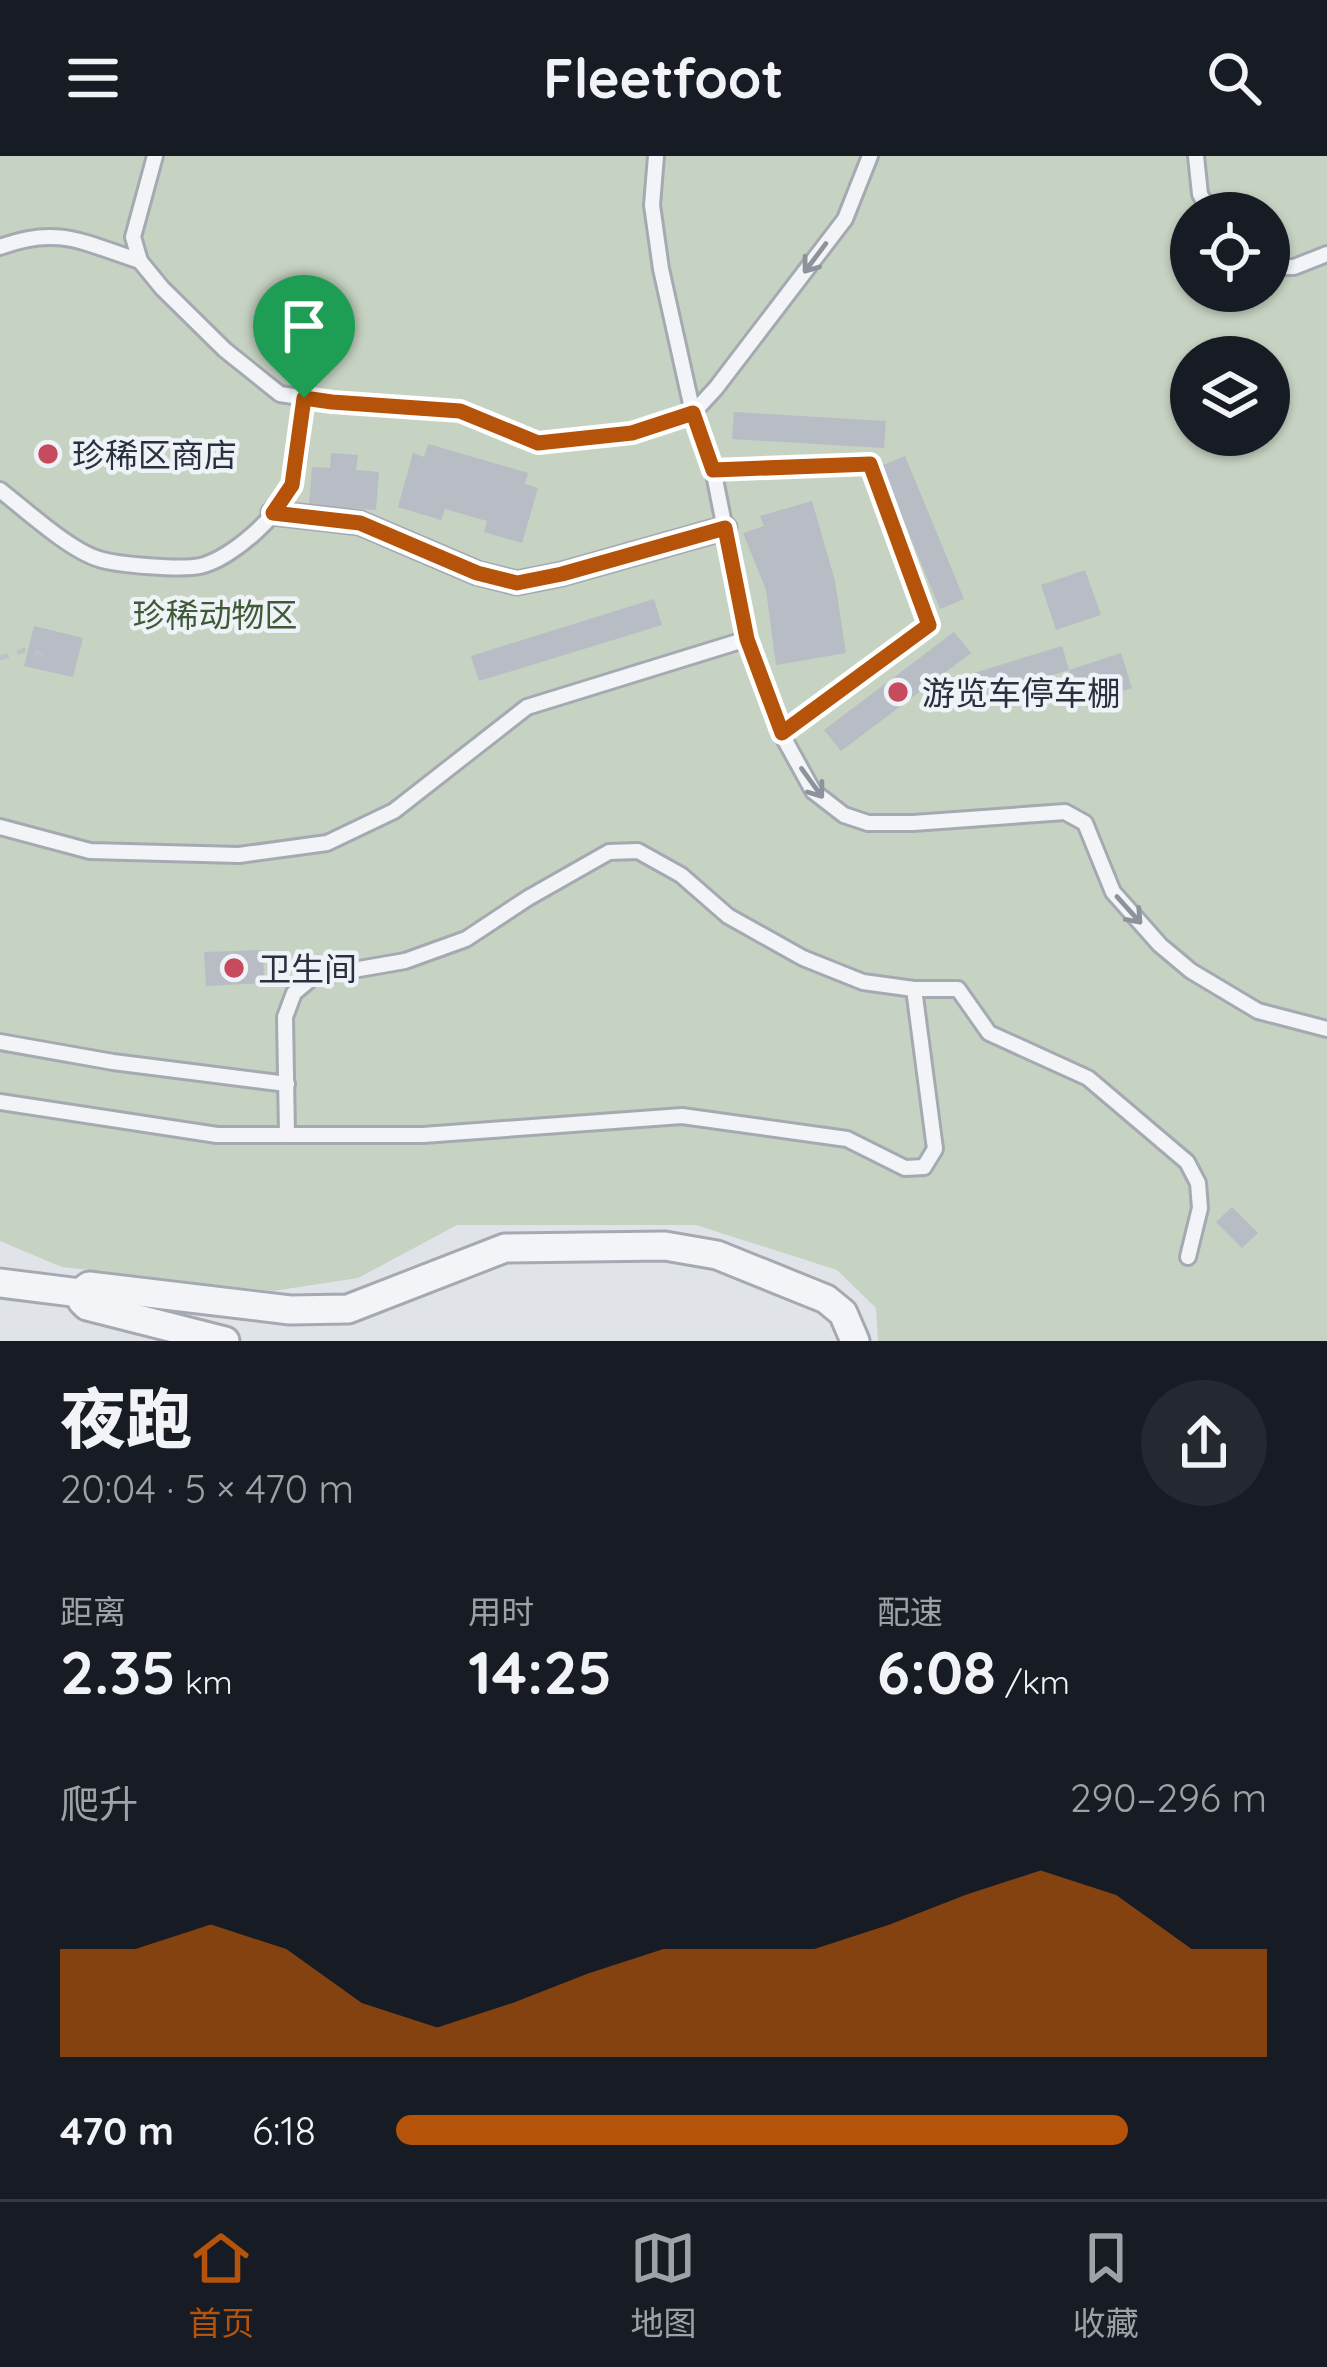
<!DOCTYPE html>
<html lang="zh">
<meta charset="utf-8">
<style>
:root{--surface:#171b24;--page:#242831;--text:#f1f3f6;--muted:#9ea1a6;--line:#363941;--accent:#b45309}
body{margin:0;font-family:Quicksand,"Noto Sans SC",sans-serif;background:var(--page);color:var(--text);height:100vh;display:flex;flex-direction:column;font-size:45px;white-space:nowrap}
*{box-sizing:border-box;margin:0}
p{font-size:39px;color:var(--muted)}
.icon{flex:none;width:66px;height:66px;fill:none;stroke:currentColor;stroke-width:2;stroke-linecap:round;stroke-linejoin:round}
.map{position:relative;height:1185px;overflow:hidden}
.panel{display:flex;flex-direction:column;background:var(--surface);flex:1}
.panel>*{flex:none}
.tools{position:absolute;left:1170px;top:36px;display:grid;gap:24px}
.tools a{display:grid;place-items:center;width:120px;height:120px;border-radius:50%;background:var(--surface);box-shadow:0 3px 9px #0004;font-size:60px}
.pin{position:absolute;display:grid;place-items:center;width:102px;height:102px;color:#fff;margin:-123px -51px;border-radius:50% 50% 50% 0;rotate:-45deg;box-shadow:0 0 12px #0007}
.pin .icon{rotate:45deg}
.round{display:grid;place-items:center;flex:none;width:126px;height:126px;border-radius:63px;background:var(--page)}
.head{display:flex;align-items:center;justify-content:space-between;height:204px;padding:0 60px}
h1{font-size:66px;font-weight:800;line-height:90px}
.stats{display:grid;grid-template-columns:repeat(3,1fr);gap:18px;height:204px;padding:12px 60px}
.stats div{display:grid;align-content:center}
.stats b{font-size:60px;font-weight:800}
.stats small{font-size:33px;font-weight:400}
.stats p{font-size:33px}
.chart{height:336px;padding:24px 60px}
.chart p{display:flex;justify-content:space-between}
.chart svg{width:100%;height:216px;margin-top:12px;fill:var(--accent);opacity:.7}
ul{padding:0 60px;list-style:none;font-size:39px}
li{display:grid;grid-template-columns:192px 144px 1fr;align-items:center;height:90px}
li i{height:30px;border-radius:15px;background:var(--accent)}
header{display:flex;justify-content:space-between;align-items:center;height:156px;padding:0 60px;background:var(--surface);font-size:54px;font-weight:800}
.tabs{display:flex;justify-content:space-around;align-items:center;height:168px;border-top:3px solid var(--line);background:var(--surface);font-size:33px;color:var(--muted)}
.tabs a{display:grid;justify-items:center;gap:6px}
.tabs .selected{color:var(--accent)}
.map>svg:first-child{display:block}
.green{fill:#c6d2c2;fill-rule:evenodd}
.building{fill:#b7bcc5}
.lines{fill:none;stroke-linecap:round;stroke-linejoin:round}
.service-casing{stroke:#a5aab2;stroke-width:20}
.pedestrian-casing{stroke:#a5aab2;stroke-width:27}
.minor-casing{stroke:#a5aab2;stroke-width:33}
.path{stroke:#bec1c7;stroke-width:4.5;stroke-dasharray:9 9;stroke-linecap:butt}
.service{stroke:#f3f4f7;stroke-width:14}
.pedestrian{stroke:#f3f4f7;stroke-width:21}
.minor{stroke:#f3f4f7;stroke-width:27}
.oneway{stroke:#8e929b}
.route-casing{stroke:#fff;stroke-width:24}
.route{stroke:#b45309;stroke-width:15}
.poi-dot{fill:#c74b5e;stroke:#eff2f6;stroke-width:4.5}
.labels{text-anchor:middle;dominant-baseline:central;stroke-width:9;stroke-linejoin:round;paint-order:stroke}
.poi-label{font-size:33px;fill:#29313f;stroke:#eff2f6;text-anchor:start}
.park-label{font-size:33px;fill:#3e5a37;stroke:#eff2f6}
</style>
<header><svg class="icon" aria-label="menu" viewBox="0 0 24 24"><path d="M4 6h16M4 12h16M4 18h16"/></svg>Fleetfoot<svg class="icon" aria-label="search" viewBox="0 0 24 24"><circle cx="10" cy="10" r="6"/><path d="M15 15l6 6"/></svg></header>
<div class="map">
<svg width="1327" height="1185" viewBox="0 0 1327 1185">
<rect width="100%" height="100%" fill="#e0e3e8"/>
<path class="green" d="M0 0H1327V1185H878L876 1152 837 1114 696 1069H457L358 1122 273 1135 62 1111 0 1085ZM1191 57H1269V135H1191ZM1191 201H1269V279H1191Z"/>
<g class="building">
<path d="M734 256 886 265 884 292 732 283Z"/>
<path d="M428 288 528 317 525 328 538 332 522 387 484 376 487 365 445 353 441 364 398 351 413 297 424 301Z"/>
<path d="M331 297 358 299 356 314 379 316 376 354 309 349 312 311 330 312Z"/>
<path d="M905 300 964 443 940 453 881 310Z"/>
<path d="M812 345 835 425 846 497 776 509 766 434 743 377 764 370 760 360Z"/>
<path d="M1085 414 1101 459 1056 474 1041 429Z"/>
<path d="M654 443 662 469 479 525 471 500Z"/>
<path d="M34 470 83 482 73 521 24 510Z"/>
<path d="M954 476 971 497 841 595 824 574Z"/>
<path d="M1062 490 1069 514 1121 497 1132 532 1080 548 1069 514 981 540 974 517Z"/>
<path d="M263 794 264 827 206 830 204 796Z"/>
<path d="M1232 1051 1258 1077 1242 1092 1216 1066Z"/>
</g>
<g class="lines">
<defs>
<g id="service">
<path d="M155 0 133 81 140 105 162 132 225 194 280 238 332 246 460 255 538 287 632 277 693 257 716 232 845 63 870 0"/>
<path d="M656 0 652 49 661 113 693 257 713 313 747 483 781 577 813 635 844 659 868 667H913L1065 656 1085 667 1113 736 1160 789 1191 815 1258 855 1327 873"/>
<path d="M1196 0 1200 38 1210 57"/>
<path d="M0 91C58 69 84 87 140 105"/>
<path d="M1269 111H1294L1327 98"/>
<path d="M713 313 870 308 929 469 781 577"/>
<path d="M0 334C26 354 69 394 99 403 117 409 182 414 200 410 232 403 284 356 293 325 301 298 301 269 304 242"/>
<path d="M0 671 90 695 239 699 327 687 394 655 527 551 747 483"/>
<path d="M0 886 113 906 287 928"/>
<path d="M0 946 217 979H423L682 960 847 983 905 1012 924 1011 935 993 914 833"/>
<path d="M287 979 285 861 294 837 313 821 405 805 466 783 528 742 609 696 638 695 681 719 728 760 803 802 863 826 914 833H958L989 877 1088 922 1187 1006 1198 1027 1200 1052 1188 1101"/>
</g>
<path id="pedestrian" d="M273 357 360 367 477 417 517 427 562 418 725 372"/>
<g id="minor">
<path d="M0 1127 80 1137 89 1130 290 1154 348 1153 505 1092 665 1090 717 1099 826 1143 843 1157 855 1185"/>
<path d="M80 1137 82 1145 87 1150 225 1185"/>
</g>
</defs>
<use href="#service" class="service-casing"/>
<use href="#pedestrian" class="pedestrian-casing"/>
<use href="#minor" class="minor-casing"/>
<path class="path" d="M0 502 25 494 54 500"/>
<use href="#service" class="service"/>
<use href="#pedestrian" class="pedestrian"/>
<use href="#minor" class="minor"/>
</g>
<defs><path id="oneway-shaft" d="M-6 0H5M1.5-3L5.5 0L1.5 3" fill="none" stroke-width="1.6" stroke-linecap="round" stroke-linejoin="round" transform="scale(3)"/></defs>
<g class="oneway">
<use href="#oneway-shaft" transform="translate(815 102) rotate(127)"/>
<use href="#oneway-shaft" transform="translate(812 627) rotate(54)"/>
<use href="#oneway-shaft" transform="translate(1129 754) rotate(48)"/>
</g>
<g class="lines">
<defs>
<path id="route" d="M304 242 332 246 460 255 538 287 632 277 693 257 713 314 870 308 929 469 782 577 747 483 725 372 562 418 517 427 477 417 360 367 273 357 292 329Z"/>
</defs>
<use href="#route" class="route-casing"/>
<use href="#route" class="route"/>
</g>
<g class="poi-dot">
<circle cx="48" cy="298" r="12"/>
<circle cx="898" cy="536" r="12"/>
<circle cx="234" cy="812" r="12"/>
</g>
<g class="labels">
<g class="poi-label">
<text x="72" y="298">珍稀区商店</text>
<text x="922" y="536">游览车停车棚</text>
<text x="258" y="812">卫生间</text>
</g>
<g class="park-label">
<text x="215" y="458">珍稀动物区</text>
</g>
</g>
</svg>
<div class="tools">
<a><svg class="icon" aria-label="locate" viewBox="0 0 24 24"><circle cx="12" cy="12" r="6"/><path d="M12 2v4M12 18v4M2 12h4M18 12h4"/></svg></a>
<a><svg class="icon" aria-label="layers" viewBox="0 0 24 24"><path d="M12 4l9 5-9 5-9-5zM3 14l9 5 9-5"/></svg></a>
</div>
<div class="pin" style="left:304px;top:242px;background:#1e9e55"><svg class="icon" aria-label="arrive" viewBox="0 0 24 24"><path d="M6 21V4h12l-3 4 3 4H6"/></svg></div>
</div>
<section class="panel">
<div class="head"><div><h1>夜跑</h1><p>20:04 · 5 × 470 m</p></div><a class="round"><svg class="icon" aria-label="share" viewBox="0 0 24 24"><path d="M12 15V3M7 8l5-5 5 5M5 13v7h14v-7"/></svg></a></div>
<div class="stats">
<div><p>距离</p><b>2.35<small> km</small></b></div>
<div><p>用时</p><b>14:25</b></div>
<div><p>配速</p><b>6:08<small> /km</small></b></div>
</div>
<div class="chart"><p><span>爬升</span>290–296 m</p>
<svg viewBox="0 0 160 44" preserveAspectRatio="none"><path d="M0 44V22L10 22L20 17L30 22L40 33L50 38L60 33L70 27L80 22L90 22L100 22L110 17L120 11L130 6L140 11L150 22L160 22V44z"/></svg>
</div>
<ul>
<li><b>470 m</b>6:18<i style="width:84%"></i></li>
</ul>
</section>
<nav class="tabs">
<a class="selected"><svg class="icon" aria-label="home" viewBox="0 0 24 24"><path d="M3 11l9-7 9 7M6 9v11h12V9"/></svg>首页</a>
<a><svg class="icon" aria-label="map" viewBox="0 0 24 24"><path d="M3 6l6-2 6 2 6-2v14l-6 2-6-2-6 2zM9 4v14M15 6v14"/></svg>地图</a>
<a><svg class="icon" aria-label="saved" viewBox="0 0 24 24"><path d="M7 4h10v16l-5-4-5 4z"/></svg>收藏</a>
</nav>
